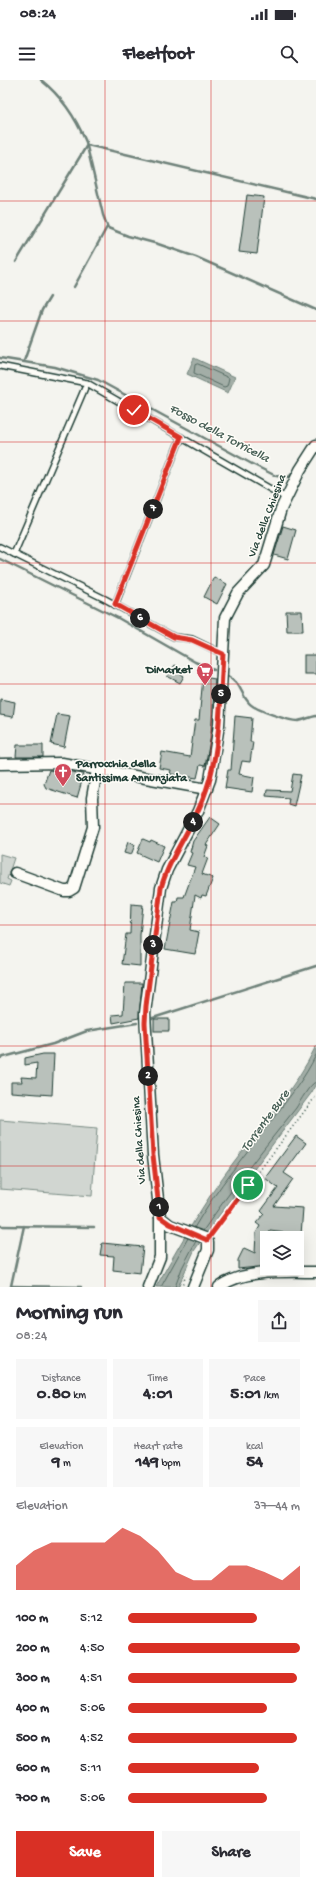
<!DOCTYPE html>
<meta charset="utf-8">
<style>
:root{--surface:#fff;--page:#f7f7f7;--text:#2b2b33;--muted:#7c7c81;--accent:#d93025}
body{margin:0;font-family:"Gochi Hand",sans-serif;background:var(--page);color:var(--text);height:100vh;display:flex;flex-direction:column;font-size:15px;white-space:nowrap}
*{box-sizing:border-box;margin:0}
p{font-size:13px;color:var(--muted)}
.icon{flex:none;width:22px;height:22px;fill:none;stroke:currentColor;stroke-width:2;stroke-linecap:round;stroke-linejoin:round}
.map{position:relative;height:1207px;overflow:hidden}
.panel{display:flex;flex-direction:column;background:var(--surface);flex:1}
.panel>*{flex:none}
.fabs{position:absolute;left:260px;top:1151px;display:grid;gap:8px}
.fabs a{display:grid;place-items:center;width:44px;height:44px;border-radius:0px;background:var(--surface);box-shadow:0 4px 16px #0002;font-size:20px}
.pin{position:absolute;display:grid;place-items:center;width:34px;height:34px;color:#fff;margin:-17px;border:2px solid #fff;border-radius:50%;box-shadow:0 1px 4px #0007}
.km{position:absolute;width:20px;height:20px;margin:-10px;border-radius:50%;background:#222;color:#fff;font-size:11px;line-height:20px;text-align:center}
.round{display:grid;place-items:center;flex:none;width:42px;height:42px;border-radius:0px;background:var(--page)}
.overview{display:flex;align-items:center;justify-content:space-between;height:68px;padding:0 16px}
h1{font-size:22px;font-weight:700;line-height:30px}
.figures{display:grid;grid-template-columns:repeat(3,1fr);gap:6px;height:68px;padding:4px 16px}
.figures div{display:grid;align-content:center;border-radius:0px;background:var(--page);text-align:center}
.figures b{font-size:17px;font-weight:700}
.figures small{font-size:11px;font-weight:400}
.figures p{font-size:11px}
.chart{height:112px;padding:8px 16px}
.chart p{display:flex;justify-content:space-between}
.chart svg{width:100%;height:72px;margin-top:4px;fill:var(--accent);opacity:.7}
.cta{display:flex;gap:8px;margin-top:auto;padding:8px 16px}
.cta a{flex:1;height:46px;border-radius:0px;background:var(--accent);color:#fff;font-size:16px;font-weight:700;line-height:46px;text-align:center}
.cta a+a{background:var(--page);color:var(--text)}
ul{padding:0 16px;list-style:none;font-size:13px}
li{display:grid;grid-template-columns:64px 48px 1fr;align-items:center;height:30px}
li i{height:10px;border-radius:5px;background:var(--accent)}
.status{display:flex;justify-content:space-between;align-items:center;height:28px;padding:0 20px;background:var(--surface);direction:ltr}
.status svg{height:11px;fill:currentColor}
header{display:flex;justify-content:space-between;align-items:center;height:52px;padding:0 16px;background:var(--surface);font-size:18px;font-weight:700}
.map>svg:first-child{display:block}
.green{fill:#d1d6d1;stroke:#788a82}
.water{fill:#a3aea7;stroke:#6e8179}
.lines{fill:none;stroke-linecap:round;stroke-linejoin:round}
.shore{stroke:#546a62;stroke-width:1}
.stream{stroke:#6e8179;stroke-width:2.5}
.building{fill:#b9c1bb;stroke:#1f3d34}
.service-casing{stroke:#1f3d34;stroke-width:8}
.minor-casing{stroke:#1f3d34;stroke-width:13}
.path{stroke:#1f3d34;stroke-width:1.5;stroke-dasharray:1 3;stroke-linecap:butt}
.service{stroke:#fdfcf7;stroke-width:5}
.minor{stroke:#fdfcf7;stroke-width:10}
.route-casing{stroke:#fff;stroke-width:8}
.route{stroke:#d93025;stroke-width:5}
.grid{fill:none;stroke:#d62828;stroke-width:1;stroke-opacity:0.55}
.labels{text-anchor:middle;dominant-baseline:central;stroke-width:3;stroke-linejoin:round;paint-order:stroke}
.street-label{font-size:12px;fill:#1f3d34;stroke:#fdfcf7}
.poi-label{font-size:12px;font-weight:bold;fill:#1f3d34;stroke:#fdfcf7;text-anchor:end}
.water-label{font-size:13px;font-style:italic;fill:#475f56;stroke:#fdfcf7}
</style>
<div class="status"><b>08:24</b><svg viewBox="0 0 49 12"><path d="M0 12V9h3v3zM5 12V6h3v6zM10 12V3h3v9zM15 12V0h3v12zM26 1h20v11H26zM47 4h2v5h-2z"/></svg></div>
<header><svg class="icon" aria-label="menu" viewBox="0 0 24 24"><path d="M4 6h16M4 12h16M4 18h16"/></svg>Fleetfoot<svg class="icon" aria-label="search" viewBox="0 0 24 24"><circle cx="10" cy="10" r="6"/><path d="M15 15l6 6"/></svg></header>
<div class="map">
<svg width="316" height="1207" viewBox="0 0 316 1207">
<rect width="100%" height="100%" fill="#f4f4ef"/>
<filter id="ink" filterUnits="userSpaceOnUse"><feTurbulence type="fractalNoise" baseFrequency=".025" numOctaves="2"/><feDisplacementMap in="SourceGraphic" scale="8" xChannelSelector="R" yChannelSelector="G"/><feConvolveMatrix kernelMatrix="1 2 1 2 8 2 1 2 1" color-interpolation-filters="sRGB"/></filter>
<g filter="url(#ink)">
<g class="green">
<path d="M0 774 14 778 7 799 11 801 9 806 0 803Z"/>
<path d="M0 1040 97 1048 92 1116 0 1109Z"/>
</g>
<g class="water">
<path d="M194 278 235 297 228 313 187 294Z"/>
<path d="M316 966V1003L312 1012 212 1145 194 1171 178 1207H156C180 1164 204 1122 233 1083 262 1044 295 1010 316 966Z"/>
</g>
<g class="lines">
<g class="shore">
<path d="M198 284 229 298 227 306 224 307 194 293 195 285Z"/>
<path d="M194 1148C217 1108 247 1072 275 1036 290 1016 305 998 316 975"/>
<path d="M203 1151C232 1108 264 1068 296 1028 300 1022 310 1003 316 1002"/>
<path d="M161 1207 188 1158"/>
<path d="M175 1207 182 1188 196 1161"/>
</g>
<g class="stream">
<path d="M41 0C61 16 76 38 86 62L103 135 108 148 128 156 158 164 196 177 316 230"/>
<path d="M87 65 316 119"/>
<path d="M16 182 87 65"/>
<path d="M74 207 107 147"/>
<path d="M0 278 55 287 98 300 252 384 276 396 289 397 296 389"/>
<path d="M24 281 42 230 50 217"/>
<path d="M0 479 118 538 195 582 214 590"/>
<path d="M226 595C243 604 239 612 249 623 255 630 289 641 298 641 304 640 310 637 316 636"/>
<path d="M153 938 316 886"/>
<path d="M0 978 53 964 87 951 137 943"/>
<path d="M0 1146 94 1147"/>
<path d="M11 1206 81 1207"/>
<path d="M11 1206 24 1146"/>
</g>
</g>
<g class="building">
<path d="M247 115 264 117 257 174 239 172Z"/>
<path d="M283 446 296 450 288 479 274 475Z"/>
<path d="M214 497 227 504 217 524 204 517Z"/>
<path d="M286 531H302L303 551H287Z"/>
<rect x="304" y="575" width="12" height="19"/>
<path d="M175 585 184 590 181 594 184 596 180 603 167 596Z"/>
<path d="M203 597 215 599 211 656 205 686 200 685 197 698 170 694 171 690 159 688 162 672 190 677 195 640H199Z"/>
<path d="M0 619 15 622 13 637 0 635Z"/>
<path d="M57 634 70 636 64 667 51 664Z"/>
<path d="M235 636 252 638 250 662H253L250 682 242 681 239 694 254 697 252 712 225 708 228 690H231Z"/>
<path d="M17 665H43V677H16Z"/>
<path d="M49 690 55 691 61 690 84 694 77 718 46 708 44 704Z"/>
<path d="M293 694 301 695 294 726 288 724 289 718 266 716 267 710 290 711Z"/>
<path d="M210 737 220 744 206 765 208 766 204 777 208 778 202 794 213 798 206 816 202 815 201 818 195 815 190 850 199 852 195 874 165 869 174 822H177L178 817H184L195 787 187 785 192 773 190 772 193 761Z"/>
<path d="M143 759 150 762 151 760 164 766 157 782 137 773Z"/>
<path d="M128 762 135 765 131 775 124 773Z"/>
<path d="M131 824 143 825 140 855V886L122 884 126 854H130Z"/>
<path d="M125 903H142L139 938 113 943 112 935 123 934Z"/>
<rect x="154" y="939" width="15" height="12"/>
<path d="M43 974H54L52 1015 11 1012V1002H22L21 997 36 998 37 983 25 985V978Z"/>
<path d="M296 1056 306 1063 284 1093 293 1099 274 1126 303 1128 301 1155 270 1151 269 1158H267V1186L238 1189V1180L244 1168 255 1173 256 1153 260 1146 256 1143 264 1134 261 1131 278 1108 265 1098Z"/>
<path d="M102 1163 143 1167 140 1193 113 1190 114 1176 100 1175Z"/>
</g>
<g class="lines">
<defs>
<g id="service">
<path d="M0 286 87 303 286 418"/>
<path d="M0 467 105 519 174 557 192 559 223 574"/>
<path d="M14 474 87 303"/>
<path d="M115 525 181 357"/>
</g>
<g id="minor">
<path d="M0 684 62 683 207 709"/>
<path d="M15 793 64 811H69L74 808 93 747 92 718 97 690"/>
<path d="M148 1207 160 1177V1137"/>
<path d="M193 1207 208 1170V1162L205 1158 170 1145 160 1137 153 1075 145 933 161 808 167 790 198 731 210 700 219 645 225 538 238 513 264 485 281 429 300 390 316 365"/>
<path d="M219 1207C243 1189 287 1192 316 1192"/>
</g>
</defs>
<use href="#service" class="service-casing"/>
<use href="#minor" class="minor-casing"/>
<g class="path">
<path d="M213 1152 316 1016"/>
<path d="M181 1207 186 1196"/>
</g>
<use href="#service" class="service"/>
<use href="#minor" class="minor"/>
</g>
</g>
<g class="lines" filter="url(#ink)">
<defs>
<path id="route" d="M134 330 181 357 115 524 174 557 192 560 223 574C220 622 221 674 203 719 191 750 170 776 161 808L146 926 145 943 153 1075 160 1137 170 1144 207 1160 248 1105"/>
</defs>
<use href="#route" class="route-casing"/>
<use href="#route" class="route"/>
</g>
<path class="grid" d="M105 0V1207M211 0V1207M0 121H316M0 241H316M0 362H316M0 483H316M0 604H316M0 724H316M0 845H316M0 966H316M0 1086H316"/>
<defs>
<symbol id="supermarket-pin" viewBox="-11 -11 22 30"><path d="M0 17L-7.5 6A9.5 9.5 0 1 1 7.5 6Z" fill="#d1495b" stroke="#fdfcf7"/><path d="M-6-5.5h2.5l.6 2H6L4.5 2H-2.5L-4.4-4H-6ZM-1.5 3.2a1.3 1.3 0 1 0 .1 0ZM3 3.2a1.3 1.3 0 1 0 .1 0Z" fill="#fff"/></symbol>
<symbol id="church-pin" viewBox="-11 -11 22 30"><path d="M0 17L-7.5 6A9.5 9.5 0 1 1 7.5 6Z" fill="#d1495b" stroke="#fdfcf7"/><path d="M-1.2-6h2.4v3.5h3.3v2.4h-3.3V6h-2.4V-.1h-3.3v-2.4h3.3Z" fill="#fff"/></symbol>
</defs>
<g fill-rule="evenodd">
<use href="#supermarket-pin" x="195" y="581" width="20" height="27"/>
<use href="#church-pin" x="53" y="682" width="20" height="27"/>
</g>
<g class="labels">
<g class="street-label">
<text transform="translate(268 436) rotate(-69)">Via della Chiesina</text>
<text transform="translate(140 1060) rotate(-94)">Via della Chiesina</text>
</g>
<g class="poi-label">
<text x="192" y="591">DiMarket</text>
<text x="76" y="685" text-anchor="start">Parrocchia della<tspan x="76" dy="14">Santissima Annunziata</tspan></text>
</g>
<g class="water-label">
<text transform="translate(219 354) rotate(28)">Fosso della Torricella</text>
<text transform="translate(266 1041) rotate(-54)">Torrente Bure</text>
</g>
</g>
</svg>
<div class="fabs">
<a><svg class="icon" aria-label="layers" viewBox="0 0 24 24"><path d="M12 4l9 5-9 5-9-5zM3 14l9 5 9-5"/></svg></a>
</div>
<div class="pin" style="left:248px;top:1105px;background:#1e9e55"><svg class="icon" aria-label="arrive" viewBox="0 0 24 24"><path d="M6 21V4h12l-3 4 3 4H6"/></svg></div>
<div class="pin" style="left:134px;top:330px;background:#d93025"><svg class="icon" aria-label="check" viewBox="0 0 24 24"><path d="M5 12l5 5 9-10"/></svg></div>
<b class="km" style="left:159px;top:1127px">1</b>
<b class="km" style="left:148px;top:996px">2</b>
<b class="km" style="left:153px;top:865px">3</b>
<b class="km" style="left:193px;top:742px">4</b>
<b class="km" style="left:221px;top:614px">5</b>
<b class="km" style="left:140px;top:538px">6</b>
<b class="km" style="left:153px;top:429px">7</b>
</div>
<section class="panel">
<div class="overview"><div><h1>Morning run</h1><p>08:24</p></div><a class="round"><svg class="icon" aria-label="share" viewBox="0 0 24 24"><path d="M12 15V3M7 8l5-5 5 5M5 13v7h14v-7"/></svg></a></div>
<div class="figures">
<div><p>Distance</p><b>0.80<small> km</small></b></div>
<div><p>Time</p><b>4:01</b></div>
<div><p>Pace</p><b>5:01<small> /km</small></b></div>
</div>
<div class="figures">
<div><p>Elevation</p><b>9<small> m</small></b></div>
<div><p>Heart rate</p><b>149<small> bpm</small></b></div>
<div><p>kcal</p><b>54</b></div>
</div>
<div class="chart"><p><span>Elevation</span>37–44 m</p>
<svg viewBox="0 0 160 44" preserveAspectRatio="none"><path d="M0 44V29L10 20L20 15L30 15L40 15L50 15L60 6L70 11L80 20L90 33L100 38L110 38L120 29L130 29L140 33L150 38L160 29V44z"/></svg>
</div>
<ul>
<li><b>100 m</b>5:12<i style="width:75%"></i></li>
<li><b>200 m</b>4:50<i style="width:100%"></i></li>
<li><b>300 m</b>4:51<i style="width:98%"></i></li>
<li><b>400 m</b>5:06<i style="width:81%"></i></li>
<li><b>500 m</b>4:52<i style="width:98%"></i></li>
<li><b>600 m</b>5:11<i style="width:76%"></i></li>
<li><b>700 m</b>5:06<i style="width:81%"></i></li>
</ul>
<div class="cta"><a>Save</a><a>Share</a></div>
</section>
